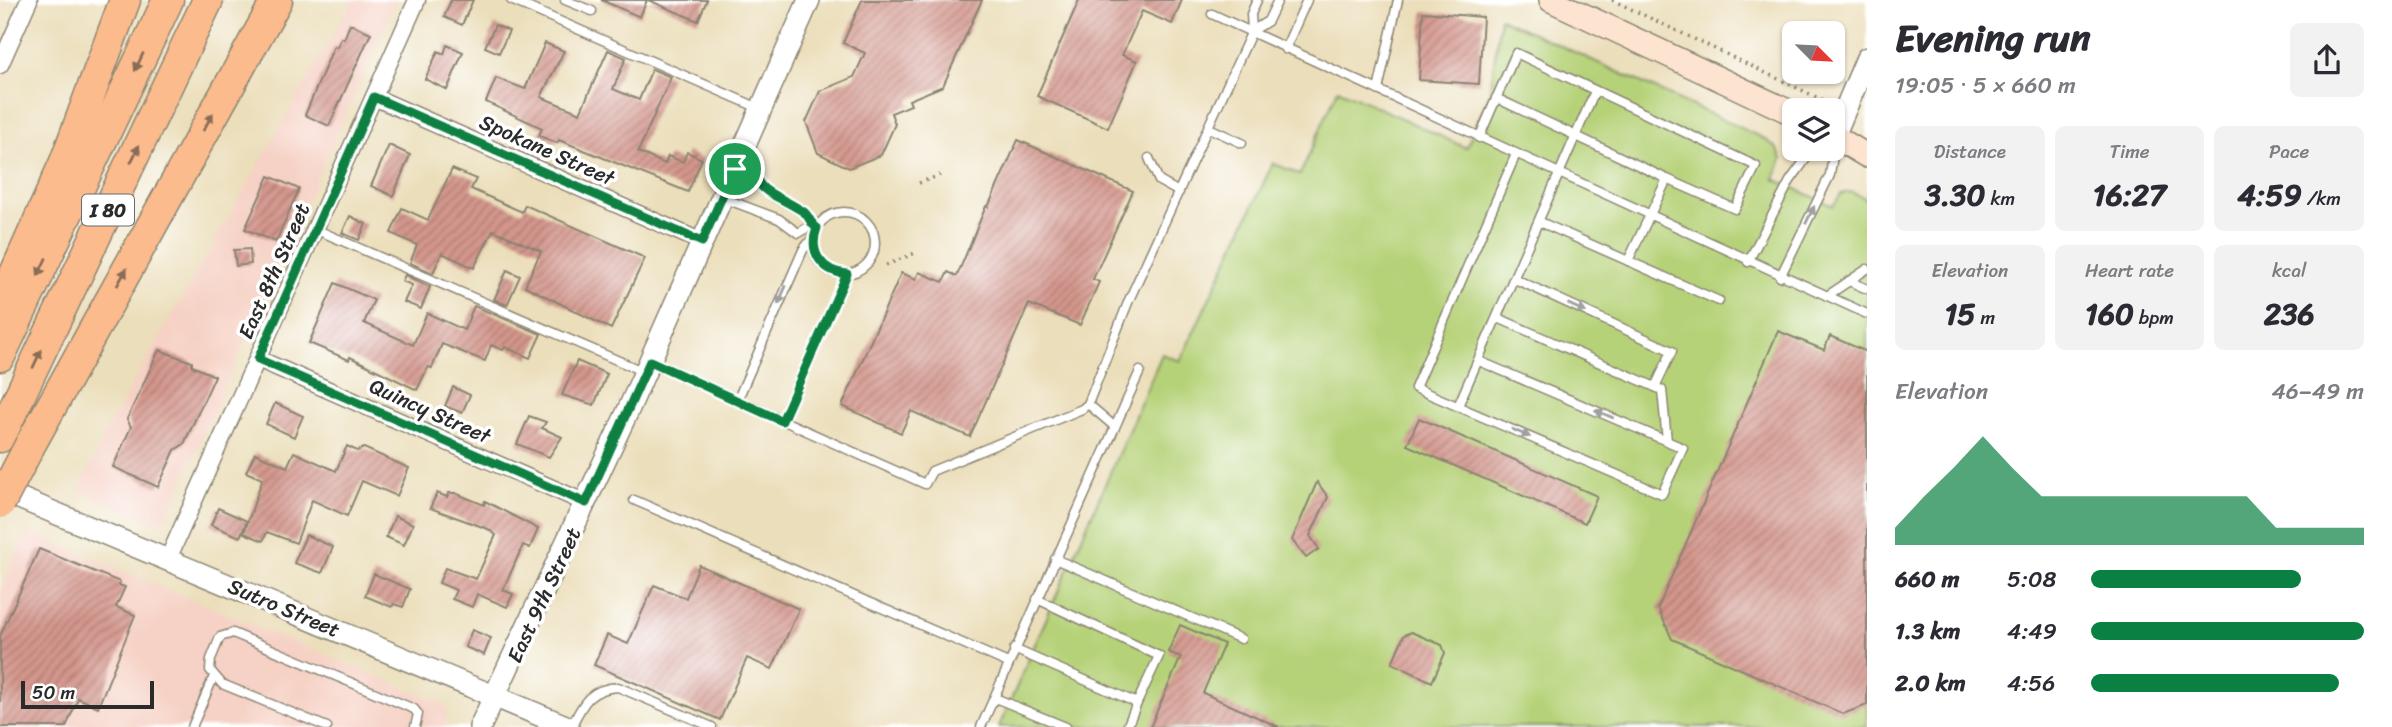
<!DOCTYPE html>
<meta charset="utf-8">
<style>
:root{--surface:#fff;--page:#f2f2f3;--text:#2b2b33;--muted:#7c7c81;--accent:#0b8043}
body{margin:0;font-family:Sriracha,sans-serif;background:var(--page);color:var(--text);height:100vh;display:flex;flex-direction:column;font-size:26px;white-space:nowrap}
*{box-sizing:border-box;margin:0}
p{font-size:23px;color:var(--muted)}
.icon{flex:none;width:38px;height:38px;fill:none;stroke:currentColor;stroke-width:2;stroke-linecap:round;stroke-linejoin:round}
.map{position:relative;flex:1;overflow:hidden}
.sheet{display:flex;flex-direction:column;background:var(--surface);width:525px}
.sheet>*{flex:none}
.needle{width:46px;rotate:114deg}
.tools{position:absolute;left:1782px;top:21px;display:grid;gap:14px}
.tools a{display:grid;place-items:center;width:63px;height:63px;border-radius:10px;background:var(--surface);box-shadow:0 2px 5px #0004;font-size:35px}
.scale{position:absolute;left:21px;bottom:18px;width:133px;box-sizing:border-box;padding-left:7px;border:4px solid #2b2b2b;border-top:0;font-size:19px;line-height:24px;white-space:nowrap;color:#2b2b2b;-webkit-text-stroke:5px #fff;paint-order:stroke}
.pin{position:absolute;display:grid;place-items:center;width:60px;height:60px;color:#fff;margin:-30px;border:4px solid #fff;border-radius:50%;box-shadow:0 2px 7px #0007}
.round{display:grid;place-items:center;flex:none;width:74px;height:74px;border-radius:10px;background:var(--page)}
.overview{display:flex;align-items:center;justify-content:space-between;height:119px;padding:0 28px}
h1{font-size:38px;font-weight:700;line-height:52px}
.stats{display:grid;grid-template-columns:repeat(3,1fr);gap:10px;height:119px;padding:7px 28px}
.stats div{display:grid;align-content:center;border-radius:10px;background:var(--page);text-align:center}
.stats b{font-size:30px;font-weight:700}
.stats small{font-size:19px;font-weight:400}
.stats p{font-size:19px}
.chart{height:196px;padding:14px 28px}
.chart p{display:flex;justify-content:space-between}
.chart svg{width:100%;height:126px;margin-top:7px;fill:var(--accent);opacity:.7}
ul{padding:0 28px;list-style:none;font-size:23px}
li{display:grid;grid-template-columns:112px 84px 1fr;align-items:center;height:52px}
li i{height:18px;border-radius:9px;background:var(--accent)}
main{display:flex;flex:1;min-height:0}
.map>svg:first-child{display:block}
.built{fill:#f6d1c5}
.grass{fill:#b6d278;stroke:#707e52;stroke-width:2}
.building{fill:url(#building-hatch)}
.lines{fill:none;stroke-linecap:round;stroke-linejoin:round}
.service-casing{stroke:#8b8472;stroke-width:11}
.minor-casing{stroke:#8b8472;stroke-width:19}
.tertiary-casing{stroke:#8b8472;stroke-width:24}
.secondary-casing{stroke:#8b8472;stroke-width:26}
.motorway-casing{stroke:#8b8472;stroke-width:33}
.path{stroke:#8b8472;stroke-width:3.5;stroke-dasharray:2 5;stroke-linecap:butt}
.service{stroke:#fff;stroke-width:8}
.minor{stroke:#fff;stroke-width:16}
.tertiary{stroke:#fff;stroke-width:21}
.secondary{stroke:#fde4d1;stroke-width:23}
.motorway{stroke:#fbbb8c;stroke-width:30}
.motorway-bridge-casing{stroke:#8b8472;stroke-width:33;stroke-linecap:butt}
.motorway-bridge{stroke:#fbbb8c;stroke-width:30}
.oneway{fill:#896c57}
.oneway2{fill:#a0a0a0}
.route-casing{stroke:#fff;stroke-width:14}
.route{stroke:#0b8043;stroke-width:9}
.labels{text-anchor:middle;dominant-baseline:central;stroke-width:7;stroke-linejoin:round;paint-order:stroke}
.shield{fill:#fff;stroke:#6b6b6b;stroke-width:2}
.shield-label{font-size:19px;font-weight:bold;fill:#2b2b2b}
.street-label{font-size:21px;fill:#2b2b2b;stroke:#fff}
</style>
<main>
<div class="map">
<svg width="1867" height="727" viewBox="0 0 1867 727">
<defs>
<pattern id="building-hatch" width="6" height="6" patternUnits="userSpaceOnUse" patternTransform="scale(1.75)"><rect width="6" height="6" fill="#d4968c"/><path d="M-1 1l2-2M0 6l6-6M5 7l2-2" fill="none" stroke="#ac7b73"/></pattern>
</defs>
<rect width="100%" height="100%" fill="#fff"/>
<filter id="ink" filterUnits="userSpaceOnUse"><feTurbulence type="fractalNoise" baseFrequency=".0143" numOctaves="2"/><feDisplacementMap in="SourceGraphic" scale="14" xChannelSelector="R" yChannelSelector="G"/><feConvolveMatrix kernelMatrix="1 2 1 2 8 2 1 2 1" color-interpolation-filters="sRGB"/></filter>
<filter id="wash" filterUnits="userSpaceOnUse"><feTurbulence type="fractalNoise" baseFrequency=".00686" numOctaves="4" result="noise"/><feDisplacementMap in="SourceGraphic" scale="28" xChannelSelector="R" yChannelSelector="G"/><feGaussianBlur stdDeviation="1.57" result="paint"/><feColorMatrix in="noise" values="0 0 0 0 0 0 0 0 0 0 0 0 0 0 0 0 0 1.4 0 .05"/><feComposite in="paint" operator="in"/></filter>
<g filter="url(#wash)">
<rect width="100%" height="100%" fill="#ebdeba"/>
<g class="built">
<path d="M353 0H396L168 514 158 523 153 522 79 491 107 429Z"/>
<path d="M27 531 441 703 448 710 445 727H0V593Z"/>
</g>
<path class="grass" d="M1500 18 1765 139 1777 149 1782 159 1774 179 1833 206 1841 194 1851 192 1867 199V727H999L1162 354 1180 361 1273 163 1300 175 1338 89 1466 148 1490 94Z"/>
<g id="blocks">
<g class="building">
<path d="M451 0H473L462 25 444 17Z"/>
<path d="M601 0H647L640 17Z"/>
<path d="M648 0H707L698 21Z"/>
<path d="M862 0H982L943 86 909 100 911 105 891 113 895 124 881 155 849 168 818 153 806 122 820 91 854 77 865 53 843 43Z"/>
<path d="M1079 0H1182L1172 24 1142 11 1122 55 1137 61 1108 128 1037 96Z"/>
<path d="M1423 12 1483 17 1479 84 1419 80Z"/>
<path d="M350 24 371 33 329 126 305 115 334 46 337 47 341 38 344 39Z"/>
<path d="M495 25 509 31 499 53 485 47Z"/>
<path d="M545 43 564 51 541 97 580 113 608 50 626 58 613 89 639 100 652 69 671 77 638 152 665 164 668 156 683 162 687 152 702 159 688 192 559 140 557 143 539 136 542 128 486 102 496 78 525 89Z"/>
<path d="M447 45 463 52 447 90 425 79 438 51 444 54Z"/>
<path d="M1018 140 1133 191 1093 279 1099 282 1080 325 1029 304 970 437 911 411 901 433 842 406 901 273 916 279 919 272 943 282 948 272 957 276 986 206 988 207Z"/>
<path d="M389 145 410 155 393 196 371 186Z"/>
<path d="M452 169 476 179 471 189 522 212 525 205 645 258 611 329 525 286 541 251 493 230 474 268 442 253 433 273 410 263 417 245 391 233 402 208 428 220Z"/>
<path d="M269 176 299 189 276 242 245 229Z"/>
<path d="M350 216 366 224 359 240 342 233Z"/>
<path d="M250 249 251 264 236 266 234 250Z"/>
<path d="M507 270 520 276 507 305 494 300Z"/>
<path d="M405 275 430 287 421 309 404 302 412 285 402 281Z"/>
<path d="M335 283 374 300 364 323 413 345 427 313 464 330 474 306 541 334 530 358 505 347 503 350 491 345 485 361 442 344 432 368 428 367 417 390 350 357 349 360 309 343Z"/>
<path d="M1778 331 1824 350 1830 336 1867 352V705L1843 714 1672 639 1658 608Z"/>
<path d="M159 350 192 362V366L215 376 184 444 175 450 158 487 113 467 131 427 127 419Z"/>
<path d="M577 361 607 374 594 405 562 395Z"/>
<path d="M453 387 470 395 462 413 445 406Z"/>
<path d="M275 403 303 416 294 437 266 424Z"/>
<path d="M529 416 546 422 542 428 562 437 549 457 517 444Z"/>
<path d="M1419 418 1597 496 1585 523 1407 445Z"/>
<path d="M347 446 357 451 364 448 409 468 397 496 362 481 347 516 312 500 296 543 267 532 263 541 244 533 261 483 262 479 246 472 255 453 287 467 294 452 336 471Z"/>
<path d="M1317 482 1328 497 1310 536 1319 549 1306 558 1292 540Z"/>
<path d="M437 493 447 497 449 493H455L484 505 485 501 538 529 530 548 523 545 503 590 513 594 507 607 477 594 472 607 452 599 456 590 439 583 445 568 476 579 496 535 488 529 430 508Z"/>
<path d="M218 508 247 521 240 537 211 525Z"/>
<path d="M395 516 413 524 404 545 386 537Z"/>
<path d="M306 535 333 547 322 573 294 563Z"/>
<path d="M39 549 120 582 119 585 125 587 116 607 135 615 98 707 78 698 66 727H0V636Z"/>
<path d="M699 565 799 609 772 669 747 658 720 720 594 665 607 635 628 644 654 585 686 598Z"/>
<path d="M374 574 410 589 403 607 394 604 392 607 365 596Z"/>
<path d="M1180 625 1224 644 1203 693 1279 727H1150L1181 657 1168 652Z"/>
<path d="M472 630 491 638 484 655 465 647Z"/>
<path d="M1411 632 1442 645 1445 653 1432 682 1392 663 1404 635Z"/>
</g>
</g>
</g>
<g filter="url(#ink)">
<use href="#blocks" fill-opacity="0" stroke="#8b8472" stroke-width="2"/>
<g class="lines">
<defs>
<g id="service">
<path d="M511 0 761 109"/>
<path d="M565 0 592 11"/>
<path d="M1212 14 1867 314"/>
<path d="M1252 31 1268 21 1278 0"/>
<path d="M1285 49 1307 0"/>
<path d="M1378 90 1398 0"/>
<path d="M1496 98 1667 179"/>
<path d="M1209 128 1242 143"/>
<path d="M1479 138 1516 53 1756 166 1735 209 1667 179 1628 261"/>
<path d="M746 153C761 197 766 191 803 212 810 216 809 224 817 228"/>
<path d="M1149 158 1159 181 1179 192"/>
<path d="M723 198 779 219 798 233 812 225"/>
<circle cx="844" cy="243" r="31"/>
<path d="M1540 222 1719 301"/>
<path d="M315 229 642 371"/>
<path d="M1748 262 1790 181 1813 149"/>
<path d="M1780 277 1830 175 1835 142"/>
<path d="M1515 279 1672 351 1655 387"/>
<path d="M1849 281 1867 289"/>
<path d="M1827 296 1867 269"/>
<path d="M1498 318 1662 390 1667 441"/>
<path d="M650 361 925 484 932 471 1082 409 1088 404 1115 427"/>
<path d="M1479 361 1683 448 1662 494 1415 388 1516 154"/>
<path d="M737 401 803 250 814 236"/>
<path d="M1088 404 1129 300 1252 31 1251 14 1257 0"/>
<path d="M1458 406 1595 91"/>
<path d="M782 421 847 274"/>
<path d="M634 500 1008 663"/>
<path d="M1055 559 1241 639"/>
<path d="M1014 649 1137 703 1159 656 1037 599"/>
<path d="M995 698 1066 727"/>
<path d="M192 727 214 676"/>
<path d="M327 727 222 684 210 670 211 659 220 637 233 633 414 709 418 714 415 727"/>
<path d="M571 727C583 703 589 689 618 687L712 727"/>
<path d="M981 727 1140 371"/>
<path d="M1127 727 1137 703"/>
</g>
<g id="minor">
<path d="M0 65 29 0"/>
<path d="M374 97 702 242"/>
<path d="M258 359 586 503"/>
<path d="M168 559 417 0"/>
</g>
<g id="tertiary">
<path d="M1834 136 1867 58"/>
<path d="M0 490 568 727"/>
<path d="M480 727 626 415 809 0"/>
</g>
<g id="secondary">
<path d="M1551 0 1794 114"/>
<path d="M1832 135 1867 156"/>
</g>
<g id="motorway">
<path d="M0 307 65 162 125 0"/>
<path d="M0 356 168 0"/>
<path d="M0 437 208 0"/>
<path d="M30 445 277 0"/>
</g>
</defs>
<use href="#service" class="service-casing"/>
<use href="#minor" class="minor-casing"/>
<use href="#tertiary" class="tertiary-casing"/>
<use href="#secondary" class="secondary-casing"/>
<use href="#motorway" class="motorway-casing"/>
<g class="path">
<path d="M1612 0 1829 103"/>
<path d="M919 183 940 175"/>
<path d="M886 265 918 252"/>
</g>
<use href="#service" class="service"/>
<use href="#minor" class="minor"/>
<use href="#tertiary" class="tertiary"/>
<use href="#secondary" class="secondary"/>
<use href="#motorway" class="motorway"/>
<defs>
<path id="motorway-bridge" d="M0 503 30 445"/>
</defs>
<use href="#motorway-bridge" class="motorway-bridge-casing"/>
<use href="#motorway-bridge" class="motorway-bridge"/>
</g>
<defs><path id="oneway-solid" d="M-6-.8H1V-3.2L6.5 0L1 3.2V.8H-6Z" transform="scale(1.75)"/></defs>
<g class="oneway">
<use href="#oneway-solid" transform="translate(139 62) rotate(115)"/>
<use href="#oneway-solid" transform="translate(208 122) rotate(-61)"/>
<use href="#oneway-solid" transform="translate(135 154) rotate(-65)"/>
<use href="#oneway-solid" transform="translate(42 267) rotate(115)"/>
<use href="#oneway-solid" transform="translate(122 277) rotate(-61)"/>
<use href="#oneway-solid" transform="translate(37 359) rotate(-65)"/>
</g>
<g class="oneway2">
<use href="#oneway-solid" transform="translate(1810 215) rotate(-64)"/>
<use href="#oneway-solid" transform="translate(782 295) rotate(114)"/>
<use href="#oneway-solid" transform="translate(1577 308) rotate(25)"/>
<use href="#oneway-solid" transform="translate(1604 414) rotate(-157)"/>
<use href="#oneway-solid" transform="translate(1521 433) rotate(23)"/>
</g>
</g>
<g class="lines" filter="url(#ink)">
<defs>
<path id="route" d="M374 97 702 242 744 147C762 200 761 185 804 212 810 217 810 224 817 228 808 252 822 272 847 274L782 421 650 361 586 503 258 359Z"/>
</defs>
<use href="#route" class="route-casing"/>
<use href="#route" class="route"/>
</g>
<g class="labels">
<rect class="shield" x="82" y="194.5" width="52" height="31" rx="5"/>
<g class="shield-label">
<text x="108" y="210">I 80</text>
</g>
<g class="street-label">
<text transform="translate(547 150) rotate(24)">Spokane Street</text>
<text transform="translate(274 271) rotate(-66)">East 8th Street</text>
<text transform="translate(430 411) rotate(24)">Quincy Street</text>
<text transform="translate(544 595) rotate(-65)">East 9th Street</text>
<text transform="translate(284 608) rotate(23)">Sutro Street</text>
</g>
</g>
</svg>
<div class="tools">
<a><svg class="needle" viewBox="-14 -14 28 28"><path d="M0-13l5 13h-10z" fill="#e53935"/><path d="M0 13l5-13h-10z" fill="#7c7c81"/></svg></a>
<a><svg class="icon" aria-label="layers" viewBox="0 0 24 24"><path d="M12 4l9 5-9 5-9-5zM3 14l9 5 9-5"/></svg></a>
</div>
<div class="scale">50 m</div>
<div class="pin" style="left:735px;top:169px;background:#1e9e55"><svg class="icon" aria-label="arrive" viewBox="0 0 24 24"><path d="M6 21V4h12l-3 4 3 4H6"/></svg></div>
</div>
<section class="sheet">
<div class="overview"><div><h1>Evening run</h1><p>19:05 · 5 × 660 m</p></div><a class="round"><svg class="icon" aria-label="share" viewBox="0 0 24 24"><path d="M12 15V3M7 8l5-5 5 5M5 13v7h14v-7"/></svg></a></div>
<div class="stats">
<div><p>Distance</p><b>3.30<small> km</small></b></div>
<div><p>Time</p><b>16:27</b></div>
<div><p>Pace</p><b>4:59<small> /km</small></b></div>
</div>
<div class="stats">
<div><p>Elevation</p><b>15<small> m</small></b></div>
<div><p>Heart rate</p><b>160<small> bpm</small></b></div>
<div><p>kcal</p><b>236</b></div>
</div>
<div class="chart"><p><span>Elevation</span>46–49 m</p>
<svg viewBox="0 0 160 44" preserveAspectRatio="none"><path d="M0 44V38L10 27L20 17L30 6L40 17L50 27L60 27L70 27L80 27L90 27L100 27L110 27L120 27L130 38L140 38L150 38L160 38V44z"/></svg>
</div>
<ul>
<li><b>660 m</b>5:08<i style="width:77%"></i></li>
<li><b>1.3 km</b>4:49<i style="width:100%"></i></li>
<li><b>2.0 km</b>4:56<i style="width:91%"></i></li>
</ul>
</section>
</main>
